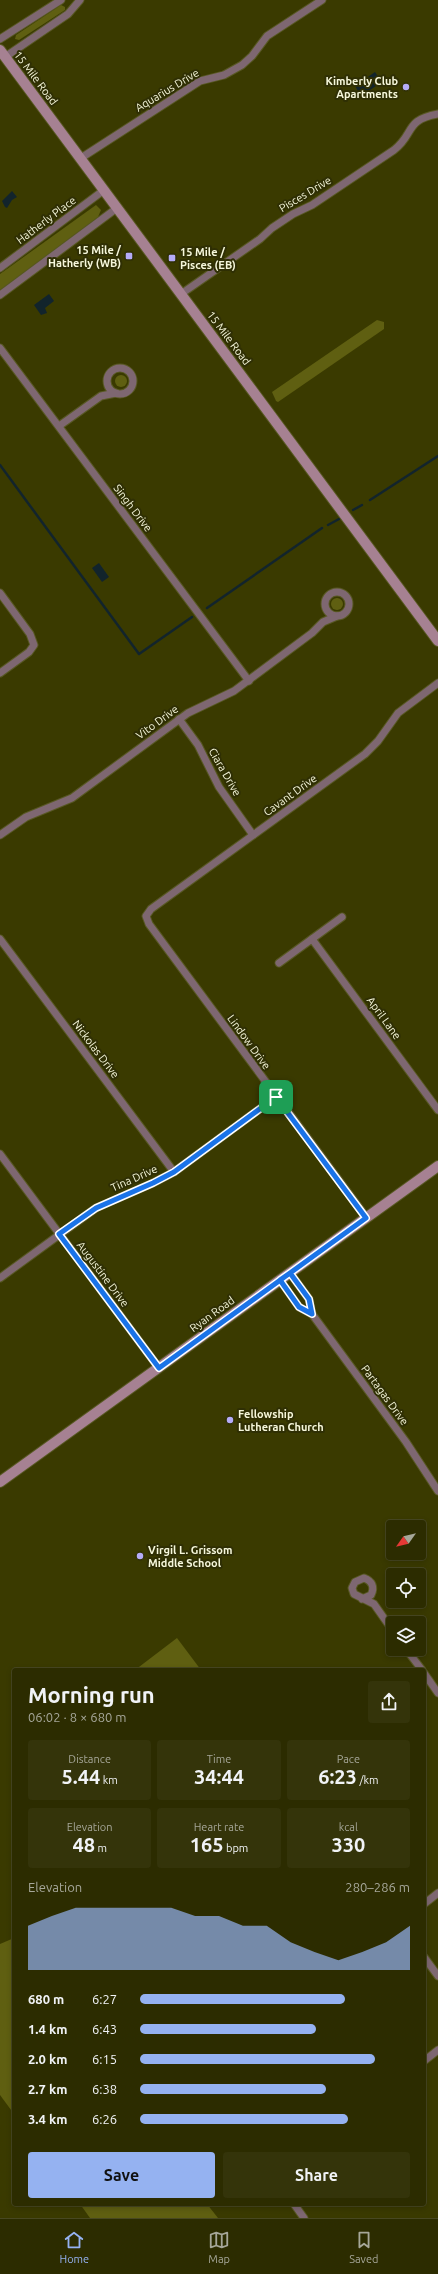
<!DOCTYPE html>
<meta charset="utf-8">
<style>
:root{--surface:#2c2c00;--page:#34340a;--text:#f1f3f6;--muted:#a6a799;--line:#484822;--accent:#95b2f1}
body{margin:0;font-family:Ubuntu,sans-serif;background:var(--page);color:var(--text);height:100vh;display:flex;flex-direction:column;font-size:15px;white-space:nowrap}
*{box-sizing:border-box;margin:0}
p{font-size:13px;color:var(--muted)}
.icon{flex:none;width:22px;height:22px;fill:none;stroke:currentColor;stroke-width:2;stroke-linecap:round;stroke-linejoin:round}
.map{position:relative;flex:1;overflow:hidden}
.details{position:absolute;left:12px;top:1668px;width:414px;height:538px;display:flex;flex-direction:column;background:var(--surface);border-radius:4px;box-shadow:0 2px 6px #0003,0 0 0 1px var(--line)}
.details>*{flex:none}
.needle{width:26px;rotate:236deg}
.fabs{position:absolute;left:386px;top:1520px;display:grid;gap:8px}
.fabs a{display:grid;place-items:center;width:40px;height:40px;border-radius:4px;background:var(--surface);box-shadow:0 2px 6px #0003,0 0 0 1px var(--line);font-size:20px}
.pin{position:absolute;display:grid;place-items:center;width:34px;height:34px;color:#fff;margin:-17px;border-radius:8px;box-shadow:0 2px 6px #0006}
.round{display:grid;place-items:center;flex:none;width:42px;height:42px;border-radius:4px;background:var(--page)}
.overview{display:flex;align-items:center;justify-content:space-between;height:68px;padding:0 16px}
h1{font-size:22px;font-weight:700;line-height:30px}
.figures{display:grid;grid-template-columns:repeat(3,1fr);gap:6px;height:68px;padding:4px 16px}
.figures div{display:grid;align-content:center;border-radius:4px;background:var(--page);text-align:center}
.figures b{font-size:20px;font-weight:700}
.figures small{font-size:11px;font-weight:400}
.figures p{font-size:11px}
.chart{height:112px;padding:8px 16px}
.chart p{display:flex;justify-content:space-between}
.chart svg{width:100%;height:72px;margin-top:4px;fill:var(--accent);opacity:.7}
.primary-button{display:flex;gap:8px;margin-top:auto;padding:8px 16px}
.primary-button a{flex:1;height:46px;border-radius:4px;background:var(--accent);color:#111;font-size:16px;font-weight:700;line-height:46px;text-align:center}
.primary-button a+a{background:var(--page);color:var(--text)}
ul{padding:0 16px;list-style:none;font-size:13px}
li{display:grid;grid-template-columns:64px 48px 1fr;align-items:center;height:30px}
li i{height:10px;border-radius:5px;background:var(--accent)}
.tabs{display:flex;justify-content:space-around;align-items:center;height:56px;border-top:1px solid var(--line);background:var(--surface);font-size:11px;color:var(--muted)}
.tabs a{display:grid;justify-items:center;gap:2px}
.tabs .selected{color:var(--accent)}
.map>svg:first-child{display:block}
.green{fill:#5f5f11}
.water{fill:#12242c}
.lines{fill:none;stroke-linecap:round;stroke-linejoin:round}
.stream{stroke:#12242c;stroke-width:2.5}
.street-casing{stroke:#585823;stroke-width:9}
.secondary-casing{stroke:#585823;stroke-width:12}
.street{stroke:#7e6771;stroke-width:7}
.secondary{stroke:#a68192;stroke-width:10}
.route-casing{stroke:#fff;stroke-width:8}
.route{stroke:#1a73e8;stroke-width:5}
.poi-dot{fill:#b5acf8;stroke:#2f2f04;stroke-width:1.5}
.labels{text-anchor:middle;dominant-baseline:central;stroke-width:4;stroke-linejoin:round;paint-order:stroke}
.street-label{font-size:11px;fill:#f6f7db;stroke:#2f2f04}
.poi-label{font-size:11px;font-weight:bold;fill:#f6f7db;stroke:#2f2f04;text-anchor:start}
</style>
<div class="map">
<svg width="438" height="2218" viewBox="0 0 438 2218">
<rect width="100%" height="100%" fill="#3a3a00"/>
<g class="green">
<path d="M61 5 65 7V10L19 40 15 39 16 35Z"/>
<path d="M96 205 101 210 98 217 0 290V274Z"/>
<path d="M377 320 384 322V329L278 402 276 401 272 392Z"/>
<circle cx="121" cy="381" r="6"/>
<circle cx="337" cy="604" r="6"/>
<path d="M177 1638 201 1670H135Z"/>
<path d="M14 1938V2114L0 2095V1944Z"/>
<path d="M80 2204H207L218 2218H90Z"/>
</g>
<g class="water">
<path d="M375 72 382 82 361 96 355 86Z"/>
<path d="M12 191 17 197 12 200 7 208 5 207 2 201Z"/>
<path d="M49 294 54 301 45 308 47 313 41 315 34 305Z"/>
<path d="M99 563 109 577 102 582 92 568Z"/>
</g>
<g class="lines">
<g class="stream">
<path d="M0 465 139 654 192 617"/>
<path d="M370 500 438 456"/>
<path d="M353 510 362 505"/>
<path d="M328 525 339 519"/>
<path d="M207 608 322 528"/>
</g>
<defs>
<g id="street">
<path d="M0 39 61 0"/>
<path d="M5 57 68 14 80 0"/>
<path d="M81 158 200 81 224 75 242 65 252 56 267 36 322 0"/>
<path d="M0 268 104 190"/>
<path d="M181 294 260 239 272 228 293 214 312 205 394 150C415 134 404 120 438 114"/>
<path d="M0 295 117 208"/>
<path d="M0 348 249 681"/>
<circle cx="120" cy="381" r="13"/>
<path d="M59 426 101 396 116 393"/>
<circle cx="337" cy="604" r="12"/>
<path d="M0 593 30 634 34 645 29 652 0 673"/>
<path d="M179 719 198 745 219 787 253 835"/>
<path d="M0 835 26 817 72 798 188 713 234 691 312 633 323 622 337 616"/>
<path d="M0 939 174 1172"/>
<path d="M312 939 438 1110"/>
<path d="M279 963 342 917"/>
<path d="M0 1154 159 1368"/>
<path d="M366 1217 149 924 146 916 151 909 365 754 378 741 398 713 438 683"/>
<path d="M290 1273 309 1299 312 1314 406 1442 438 1491"/>
<path d="M0 1278 96 1208 153 1183 174 1172 276 1097"/>
<path d="M280 1280 299 1307 312 1314"/>
<path d="M362 1599 371 1595C375 1587 372 1581 364 1578L355 1582 352 1588 354 1594 374 1604 393 1631"/>
<path d="M406 1649 422 1670"/>
<path d="M424 1673 438 1693"/>
<path d="M424 1904 438 1893"/>
<path d="M424 1957 438 1976"/>
<path d="M424 2061 438 2050"/>
<path d="M294 2204 304 2218"/>
</g>
<g id="secondary">
<path d="M0 50 438 641"/>
<path d="M0 1482 438 1166"/>
</g>
</defs>
<use href="#street" class="street-casing"/>
<use href="#secondary" class="secondary-casing"/>
<use href="#street" class="street"/>
<use href="#secondary" class="secondary"/>
</g>
<g class="lines">
<defs>
<path id="route" d="M276 1097 174 1172 153 1183 96 1208 59 1234 159 1368 290 1273 309 1299 312 1314 299 1307 280 1280 290 1273 366 1218 276 1097"/>
</defs>
<use href="#route" class="route-casing"/>
<use href="#route" class="route"/>
</g>
<g class="poi-dot">
<circle cx="406" cy="87" r="4"/>
<rect x="125" y="252" width="8" height="8" rx="2"/>
<rect x="168" y="254" width="8" height="8" rx="2"/>
<circle cx="230" cy="1420" r="4"/>
<circle cx="140" cy="1556" r="4"/>
</g>
<g class="labels">
<g class="street-label">
<text transform="translate(36 78) rotate(53)">15 Mile Road</text>
<text transform="translate(167 90) rotate(-31)">Aquarius Drive</text>
<text transform="translate(305 194) rotate(-31)">Pisces Drive</text>
<text transform="translate(46 220) rotate(-37)">Hatherly Place</text>
<text transform="translate(229 338) rotate(53)">15 Mile Road</text>
<text transform="translate(133 508) rotate(53)">Singh Drive</text>
<text transform="translate(157 722) rotate(-36)">Vito Drive</text>
<text transform="translate(225 772) rotate(60)">Ciara Drive</text>
<text transform="translate(290 795) rotate(-36)">Cavant Drive</text>
<text transform="translate(384 1018) rotate(54)">April Lane</text>
<text transform="translate(249 1042) rotate(54)">Lindow Drive</text>
<text transform="translate(96 1049) rotate(53)">Nickolas Drive</text>
<text transform="translate(134 1178) rotate(-24)">Tina Drive</text>
<text transform="translate(103 1274) rotate(53)">Augustine Drive</text>
<text transform="translate(212 1314) rotate(-36)">Ryan Road</text>
<text transform="translate(385 1395) rotate(54)">Partagas Drive</text>
</g>
<g class="poi-label">
<text x="398" y="81" text-anchor="end">Kimberly Club<tspan x="398" dy="13">Apartments</tspan></text>
<text x="121" y="250" text-anchor="end">15 Mile /<tspan x="121" dy="13">Hatherly (WB)</tspan></text>
<text x="180" y="252">15 Mile /<tspan x="180" dy="13">Pisces (EB)</tspan></text>
<text x="238" y="1414">Fellowship<tspan x="238" dy="13">Lutheran Church</tspan></text>
<text x="148" y="1550">Virgil L. Grissom<tspan x="148" dy="13">Middle School</tspan></text>
</g>
</g>
</svg>
<div class="fabs">
<a><svg class="needle" viewBox="-14 -14 28 28"><path d="M0-13l5 13h-10z" fill="#e53935"/><path d="M0 13l5-13h-10z" fill="#a6a799"/></svg></a>
<a><svg class="icon" aria-label="locate" viewBox="0 0 24 24"><circle cx="12" cy="12" r="6"/><path d="M12 2v4M12 18v4M2 12h4M18 12h4"/></svg></a>
<a><svg class="icon" aria-label="layers" viewBox="0 0 24 24"><path d="M12 4l9 5-9 5-9-5zM3 14l9 5 9-5"/></svg></a>
</div>
<div class="pin" style="left:276px;top:1097px;background:#1e9e55"><svg class="icon" aria-label="arrive" viewBox="0 0 24 24"><path d="M6 21V4h12l-3 4 3 4H6"/></svg></div>
<section class="details">
<div class="overview"><div><h1>Morning run</h1><p>06:02 · 8 × 680 m</p></div><a class="round"><svg class="icon" aria-label="share" viewBox="0 0 24 24"><path d="M12 15V3M7 8l5-5 5 5M5 13v7h14v-7"/></svg></a></div>
<div class="figures">
<div><p>Distance</p><b>5.44<small> km</small></b></div>
<div><p>Time</p><b>34:44</b></div>
<div><p>Pace</p><b>6:23<small> /km</small></b></div>
</div>
<div class="figures">
<div><p>Elevation</p><b>48<small> m</small></b></div>
<div><p>Heart rate</p><b>165<small> bpm</small></b></div>
<div><p>kcal</p><b>330</b></div>
</div>
<div class="chart"><p><span>Elevation</span>280–286 m</p>
<svg viewBox="0 0 160 44" preserveAspectRatio="none"><path d="M0 44V17L10 11L20 6L30 6L40 6L50 6L60 6L70 11L80 11L90 17L100 17L110 27L120 33L130 38L140 33L150 27L160 17V44z"/></svg>
</div>
<ul>
<li><b>680 m</b>6:27<i style="width:76%"></i></li>
<li><b>1.4 km</b>6:43<i style="width:65%"></i></li>
<li><b>2.0 km</b>6:15<i style="width:87%"></i></li>
<li><b>2.7 km</b>6:38<i style="width:69%"></i></li>
<li><b>3.4 km</b>6:26<i style="width:77%"></i></li>
</ul>
<div class="primary-button"><a>Save</a><a>Share</a></div>
</section>
</div>
<nav class="tabs">
<a class="selected"><svg class="icon" aria-label="home" viewBox="0 0 24 24"><path d="M3 11l9-7 9 7M6 9v11h12V9"/></svg>Home</a>
<a><svg class="icon" aria-label="map" viewBox="0 0 24 24"><path d="M3 6l6-2 6 2 6-2v14l-6 2-6-2-6 2zM9 4v14M15 6v14"/></svg>Map</a>
<a><svg class="icon" aria-label="saved" viewBox="0 0 24 24"><path d="M7 4h10v16l-5-4-5 4z"/></svg>Saved</a>
</nav>
